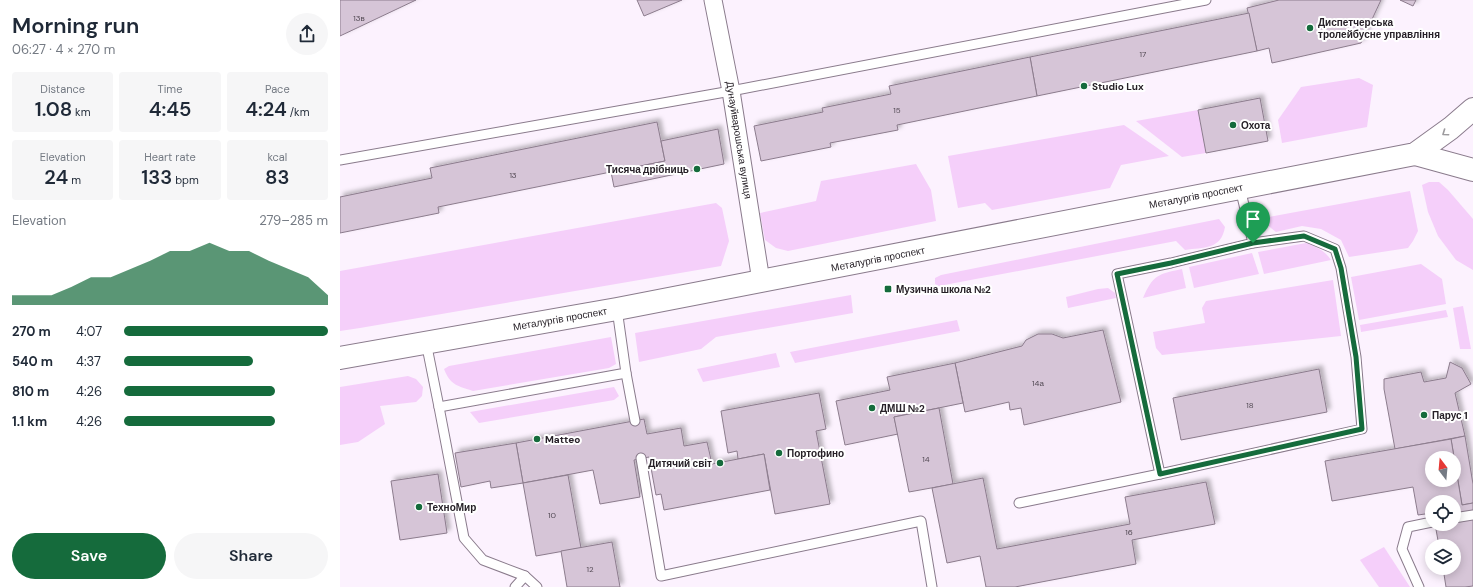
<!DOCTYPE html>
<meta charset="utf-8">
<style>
:root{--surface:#fff;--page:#f6f6f7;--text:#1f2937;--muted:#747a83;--accent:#156b3c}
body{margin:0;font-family:"DM Sans",sans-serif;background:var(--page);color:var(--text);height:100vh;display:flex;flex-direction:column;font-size:15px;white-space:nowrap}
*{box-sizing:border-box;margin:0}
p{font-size:13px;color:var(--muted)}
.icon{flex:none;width:22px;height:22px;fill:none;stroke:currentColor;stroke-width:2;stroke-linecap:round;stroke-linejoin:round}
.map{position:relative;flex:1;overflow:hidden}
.details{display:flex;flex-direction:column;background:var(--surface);width:340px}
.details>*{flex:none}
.needle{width:26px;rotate:344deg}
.buttons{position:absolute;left:1085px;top:451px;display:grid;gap:8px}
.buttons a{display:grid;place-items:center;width:36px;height:36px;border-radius:50%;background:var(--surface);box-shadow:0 2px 10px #0003;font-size:20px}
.pin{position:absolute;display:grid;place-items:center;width:34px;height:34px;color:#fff;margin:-41px -17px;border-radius:50% 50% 50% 0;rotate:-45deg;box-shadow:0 0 4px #0007}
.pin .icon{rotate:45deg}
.round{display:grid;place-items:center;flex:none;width:42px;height:42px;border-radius:21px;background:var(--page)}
.summary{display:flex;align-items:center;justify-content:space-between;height:68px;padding:0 12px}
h1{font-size:22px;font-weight:600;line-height:30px}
.stats{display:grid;grid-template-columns:repeat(3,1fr);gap:6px;height:68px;padding:4px 12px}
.stats div{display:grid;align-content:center;border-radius:4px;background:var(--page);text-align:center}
.stats b{font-size:20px;font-weight:600}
.stats small{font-size:11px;font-weight:400}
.stats p{font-size:11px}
.chart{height:112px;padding:8px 12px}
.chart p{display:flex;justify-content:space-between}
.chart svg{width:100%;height:72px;margin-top:4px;fill:var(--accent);opacity:.7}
.primary-button{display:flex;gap:8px;margin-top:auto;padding:8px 12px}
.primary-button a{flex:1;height:46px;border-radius:24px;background:var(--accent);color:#fff;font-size:16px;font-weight:600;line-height:46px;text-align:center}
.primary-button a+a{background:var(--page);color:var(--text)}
ul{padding:0 12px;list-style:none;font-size:13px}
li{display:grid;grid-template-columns:64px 48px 1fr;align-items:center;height:30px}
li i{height:10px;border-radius:5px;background:var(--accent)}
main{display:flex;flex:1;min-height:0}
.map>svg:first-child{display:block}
.green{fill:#f5cffa}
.building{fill:#d6c5d7;stroke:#8c7c8d;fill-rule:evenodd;filter:url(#shadow)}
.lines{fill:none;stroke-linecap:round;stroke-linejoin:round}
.service-casing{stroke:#8a7b8c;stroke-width:11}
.minor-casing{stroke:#8a7b8c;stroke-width:19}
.tertiary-casing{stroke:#8a7b8c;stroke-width:24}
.service{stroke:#fff;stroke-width:9}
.minor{stroke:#fff;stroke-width:17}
.tertiary{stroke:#fff;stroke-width:22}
.oneway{stroke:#9d9b9e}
.route-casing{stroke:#fff;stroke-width:8}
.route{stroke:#156b3c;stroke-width:5}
.poi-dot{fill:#156b3c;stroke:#fff;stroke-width:1.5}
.labels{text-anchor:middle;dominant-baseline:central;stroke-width:4;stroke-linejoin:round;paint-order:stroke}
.number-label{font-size:8px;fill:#524953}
.poi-label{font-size:10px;font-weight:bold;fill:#262027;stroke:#fff;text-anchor:start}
.street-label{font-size:10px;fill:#262027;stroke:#fff}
</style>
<main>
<section class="details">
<div class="summary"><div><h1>Morning run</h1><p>06:27 · 4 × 270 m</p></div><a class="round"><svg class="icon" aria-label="share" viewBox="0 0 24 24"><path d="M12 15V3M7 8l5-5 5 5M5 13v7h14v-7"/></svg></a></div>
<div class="stats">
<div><p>Distance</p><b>1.08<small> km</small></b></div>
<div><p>Time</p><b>4:45</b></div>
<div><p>Pace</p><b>4:24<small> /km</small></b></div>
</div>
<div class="stats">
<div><p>Elevation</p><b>24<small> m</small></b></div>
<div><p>Heart rate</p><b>133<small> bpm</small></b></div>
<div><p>kcal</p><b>83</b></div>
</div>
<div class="chart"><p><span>Elevation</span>279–285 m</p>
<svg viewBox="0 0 160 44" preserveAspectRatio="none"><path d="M0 44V38L10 38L20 38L30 33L40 27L50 27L60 22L70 17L80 11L90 11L100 6L110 11L120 11L130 17L140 22L150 27L160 38V44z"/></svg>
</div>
<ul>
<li><b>270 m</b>4:07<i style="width:100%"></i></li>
<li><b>540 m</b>4:37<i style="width:63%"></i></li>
<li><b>810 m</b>4:26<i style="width:74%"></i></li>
<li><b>1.1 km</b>4:26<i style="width:74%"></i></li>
</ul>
<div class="primary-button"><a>Save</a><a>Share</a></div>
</section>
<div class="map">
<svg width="1133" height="587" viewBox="0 0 1133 587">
<defs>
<filter id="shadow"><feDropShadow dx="3.5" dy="-3.5" stdDeviation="2" flood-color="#0004"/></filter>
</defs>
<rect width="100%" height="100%" fill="#fcf2fe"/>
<g class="green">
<path d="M1019 78 1033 85 1027 127 942 143 938 120 961 87Z"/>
<path d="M858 110 866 153 842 157 796 121Z"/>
<path d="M784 125 829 156 781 165 770 188 652 210 645 203 618 208 608 156Z"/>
<path d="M576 164 591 190 596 221 448 251 436 248 425 240 420 213 476 201 481 181Z"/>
<path d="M1089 182H1099L1108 190 1133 219V270L1116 260 1098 236 1088 212 1082 185Z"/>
<path d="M1070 191 1078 231 1073 241 1068 248 1009 257 1001 240 981 229 962 226 936 232 926 224 929 217Z"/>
<path d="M376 203 382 208 389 241 381 266 20 328 0 331V271Z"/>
<path d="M879 219 885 227C881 250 864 247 845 250L836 241 599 286 595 284V278L601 275Z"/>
<path d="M966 243C977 247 985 251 991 260L924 274 918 252Z"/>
<path d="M912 253 919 274 854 288 849 267Z"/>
<path d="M1081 264 1102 279 1106 304 1019 320 1011 277Z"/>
<path d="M842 269 846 288 803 298C813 275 818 274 842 269Z"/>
<path d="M993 280 1001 336 822 355 816 348 813 332 865 323 862 308 866 301Z"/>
<path d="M768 288 775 293 776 298 728 308 726 297 758 289Z"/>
<path d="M511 295 513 313 376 337 361 349 299 362 295 333Z"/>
<path d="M1123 306 1131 349H1120L1113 308Z"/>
<path d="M1106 310 1108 317 1021 332 1020 325Z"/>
<path d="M617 320 620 331 455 363 450 352Z"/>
<path d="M271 337 276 364 269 368 133 391C118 386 110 385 104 369L109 366Z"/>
<path d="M436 353 440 367 363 382 357 369Z"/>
<path d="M68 376 76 379 83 387 82 396 76 402 40 406 45 424 18 442 0 445V387Z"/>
<path d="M274 387 279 396 274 400 139 423 130 412Z"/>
<path d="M1044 547 1070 587H1039L1020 560Z"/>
</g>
<g class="building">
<path d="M0 0H76L0 36Z"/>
<path d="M297 0H342L304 16Z"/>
<path d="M939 0H1041L1021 43 932 63 929 48 917 51 907 8Z"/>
<path d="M1060 0H1076L1073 6Z"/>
<path d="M909 13 917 51 697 96 690 57Z"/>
<path d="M690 57 697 96 557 125 558 130 490 143 491 147 421 161 414 126 483 112 482 108 551 94 549 86Z"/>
<path d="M920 98 928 141 866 153 858 110Z"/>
<path d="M317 122 325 161 98 207 99 213 0 233V197L92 178 90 168Z"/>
<path d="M378 129 384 164 274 187 271 172 325 161 321 141Z"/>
<path d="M763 330 781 402 684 425 681 408 670 410 669 402 625 412 615 363 682 346 686 340 698 334H712L723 338Z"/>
<path d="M1110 362 1122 368 1131 384 1115 393 1125 436 1055 449 1044 389V379L1081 372 1084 382 1106 378Z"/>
<path d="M615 363 623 403 554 417 558 434 505 445 496 401 550 390 547 377Z"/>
<path d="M979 369 987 412 841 440 833 398Z"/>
<path d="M479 393 486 429 476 431 490 504 435 514 424 454 398 459 397 451 388 453 381 411Z"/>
<path d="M599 408 613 484 569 492 554 417Z"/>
<path d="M304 419 307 434 341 428 344 446 367 442 372 464 424 454 430 490 324 510 321 494 316 495 309 457 294 460 300 497 260 504 253 470 183 483 176 443Z"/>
<path d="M1125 436 1133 484V503L1122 505 1111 439Z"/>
<path d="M1111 439 1122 505 1133 503V586L1125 587H1106L1103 568H1114V546H1099L1095 524H1114V502H1092V513L1078 515 1073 487 992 501 985 461ZM1092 458H1114V480H1092Z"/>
<path d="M176 443 183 483 151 488 150 481 121 487 115 453Z"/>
<path d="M98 474 107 533 60 540 51 481Z"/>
<path d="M228 475 241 548 196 556 183 483Z"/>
<path d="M643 478 657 549 790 524 785 497 866 482 875 524 792 540 796 564 675 587H646L640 556 607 563 592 488Z"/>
<path d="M272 542 280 587H227L221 551Z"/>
</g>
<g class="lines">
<defs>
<g id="service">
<path d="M0 160 391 91 866 0"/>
<path d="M86 342 99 407 124 538 143 560 185 576 197 587"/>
<path d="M286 373 295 421"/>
<path d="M99 407 286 373 277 309"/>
<path d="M301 458 321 576 581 521 592 587"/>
<path d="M820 474 777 274 831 263 913 243"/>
<path d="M679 503 820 474 1022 429 1016 357 1001 268 995 249 964 236 913 243 900 188"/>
<path d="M1114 518 1133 515"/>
<path d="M175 587 185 576"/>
<path d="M1079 587 1062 549 1068 527 1092 522"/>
</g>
<path id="minor" d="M373 0 391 91 421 281"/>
<g id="tertiary">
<path d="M1075 154 1133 170"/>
<path d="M0 358 277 309 421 281 1075 154 1111 128 1133 109"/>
</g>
</defs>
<use href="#service" class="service-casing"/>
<use href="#minor" class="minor-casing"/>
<use href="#tertiary" class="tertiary-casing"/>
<use href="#service" class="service"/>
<use href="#minor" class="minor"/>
<use href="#tertiary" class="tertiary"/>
</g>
<defs><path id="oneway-chevron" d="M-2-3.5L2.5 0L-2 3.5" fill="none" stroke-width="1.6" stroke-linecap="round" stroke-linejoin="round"/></defs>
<use class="oneway" href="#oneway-chevron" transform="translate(1105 133) rotate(145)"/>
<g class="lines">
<defs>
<path id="route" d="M964 236 995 249 1001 268 1016 357 1022 429 820 474 777 274 831 263 913 243Z"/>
</defs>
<use href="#route" class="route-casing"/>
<use href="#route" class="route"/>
</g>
<g class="poi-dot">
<circle cx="970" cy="28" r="4"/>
<circle cx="744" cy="86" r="4"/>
<circle cx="893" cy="125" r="4"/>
<circle cx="357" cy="169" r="4"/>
<rect x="544" y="285" width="8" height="8" rx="2"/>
<circle cx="532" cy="408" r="4"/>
<circle cx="1084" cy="415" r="4"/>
<circle cx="197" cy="439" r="4"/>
<circle cx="439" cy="453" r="4"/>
<circle cx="380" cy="463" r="4"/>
<circle cx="79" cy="507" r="4"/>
</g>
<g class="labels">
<g class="number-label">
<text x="19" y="18">13в</text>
<text x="803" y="54">17</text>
<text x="557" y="110">15</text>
<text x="173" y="175">13</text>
<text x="698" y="383">14а</text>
<text x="910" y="405">18</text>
<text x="586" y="459">14</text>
<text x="212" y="515">10</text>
<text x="789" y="532">16</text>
<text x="250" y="569">12</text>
</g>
<g class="poi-label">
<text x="978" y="22">Диспетчерська<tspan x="978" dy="12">тролейбусне управління</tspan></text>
<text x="752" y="86">Studio Lux</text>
<text x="901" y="125">Охота</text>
<text x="349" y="169" text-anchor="end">Тисяча дрібниць</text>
<text x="556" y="289">Музична школа №2</text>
<text x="540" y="408">ДМШ №2</text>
<text x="1092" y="415">Парус 1</text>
<text x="205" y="439">Matteo</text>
<text x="447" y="453">Портофино</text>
<text x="372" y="463" text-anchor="end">Дитячий світ</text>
<text x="87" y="507">ТехноМир</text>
</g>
<g class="street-label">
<text transform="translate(399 140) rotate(81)">Дунауйварошська вулиця</text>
<text transform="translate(856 196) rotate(-11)">Металургів проспект</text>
<text transform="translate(538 259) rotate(-11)">Металургів проспект</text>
<text transform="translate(220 319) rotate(-10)">Металургів проспект</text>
</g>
</g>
</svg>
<div class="buttons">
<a><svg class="needle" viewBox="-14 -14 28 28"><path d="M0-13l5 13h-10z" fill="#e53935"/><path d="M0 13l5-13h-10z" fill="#747a83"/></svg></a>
<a><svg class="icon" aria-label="locate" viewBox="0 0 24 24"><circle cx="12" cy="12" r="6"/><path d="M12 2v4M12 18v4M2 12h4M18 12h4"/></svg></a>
<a><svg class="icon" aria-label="layers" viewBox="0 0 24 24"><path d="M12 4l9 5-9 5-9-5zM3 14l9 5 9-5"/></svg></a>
</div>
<div class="pin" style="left:913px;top:243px;background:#1e9e55"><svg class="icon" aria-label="arrive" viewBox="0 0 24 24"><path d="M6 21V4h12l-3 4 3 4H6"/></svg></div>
</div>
</main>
